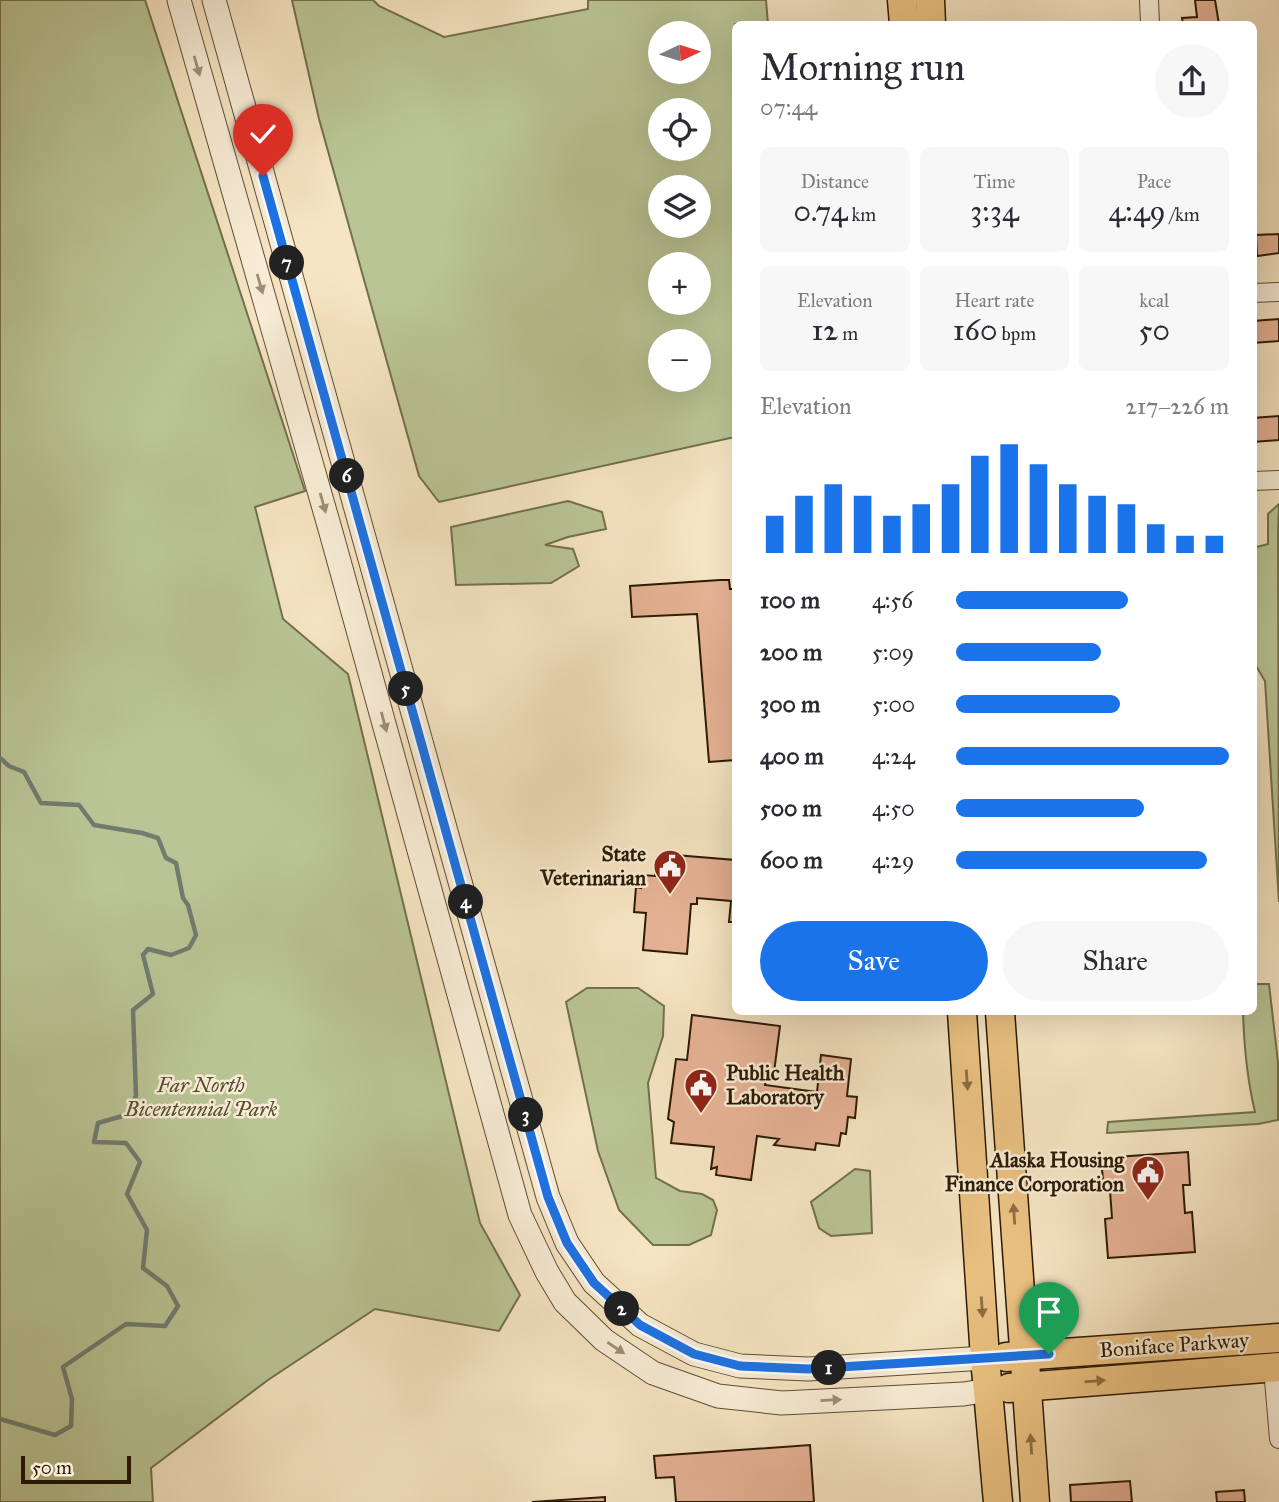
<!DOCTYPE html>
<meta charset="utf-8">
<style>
:root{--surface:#fff;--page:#f7f7f7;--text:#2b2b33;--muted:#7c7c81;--accent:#1a73e8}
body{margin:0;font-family:"IM FELL Great Primer",serif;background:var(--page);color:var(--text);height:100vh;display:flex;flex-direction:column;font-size:26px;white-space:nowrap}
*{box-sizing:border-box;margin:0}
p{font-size:23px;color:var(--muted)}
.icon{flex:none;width:38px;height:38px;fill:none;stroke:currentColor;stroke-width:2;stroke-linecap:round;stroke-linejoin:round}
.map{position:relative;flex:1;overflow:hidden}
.drawer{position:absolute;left:732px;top:21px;width:525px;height:994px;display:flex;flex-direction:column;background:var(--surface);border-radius:10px;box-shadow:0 7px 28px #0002}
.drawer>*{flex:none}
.needle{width:46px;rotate:86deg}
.controls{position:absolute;left:648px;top:21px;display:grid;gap:14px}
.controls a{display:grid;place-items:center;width:63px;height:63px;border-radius:50%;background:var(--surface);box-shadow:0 7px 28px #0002;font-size:35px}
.scale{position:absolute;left:21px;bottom:18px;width:110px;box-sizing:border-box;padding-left:7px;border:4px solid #2c1a03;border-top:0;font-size:19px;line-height:24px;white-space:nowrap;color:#2c1a03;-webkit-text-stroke:5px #f9eed8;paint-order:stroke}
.pin{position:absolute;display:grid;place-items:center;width:60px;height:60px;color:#fff;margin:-72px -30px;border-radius:50% 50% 50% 0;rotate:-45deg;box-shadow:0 0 7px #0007}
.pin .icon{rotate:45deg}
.km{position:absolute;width:35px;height:35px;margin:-18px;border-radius:50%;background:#222;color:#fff;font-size:19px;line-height:35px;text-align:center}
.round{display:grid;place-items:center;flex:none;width:74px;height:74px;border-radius:37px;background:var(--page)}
.headline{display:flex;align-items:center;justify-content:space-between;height:119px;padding:0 28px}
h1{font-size:38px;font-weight:600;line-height:52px}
.metrics{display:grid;grid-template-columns:repeat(3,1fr);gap:10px;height:119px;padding:7px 28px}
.metrics div{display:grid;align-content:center;border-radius:10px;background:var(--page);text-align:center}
.metrics b{font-size:30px;font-weight:600}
.metrics small{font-size:19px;font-weight:400}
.metrics p{font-size:19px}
.chart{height:196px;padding:14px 28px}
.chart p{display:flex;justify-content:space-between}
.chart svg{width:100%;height:126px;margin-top:7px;stroke:var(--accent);stroke-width:6}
.action{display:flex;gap:14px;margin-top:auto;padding:14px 28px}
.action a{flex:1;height:80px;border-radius:42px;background:var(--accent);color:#fff;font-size:28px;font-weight:600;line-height:80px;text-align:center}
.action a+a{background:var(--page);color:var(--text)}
ul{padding:0 28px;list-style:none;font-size:23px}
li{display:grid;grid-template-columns:112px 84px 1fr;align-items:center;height:52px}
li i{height:18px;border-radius:9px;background:var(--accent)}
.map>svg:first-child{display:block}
.green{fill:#bac595;stroke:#73704c;stroke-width:2;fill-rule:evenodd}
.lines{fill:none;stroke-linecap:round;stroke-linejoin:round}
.stream{stroke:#707c71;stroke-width:4.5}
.building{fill:#e6b295;stroke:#2c1a03;stroke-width:2}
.minor-casing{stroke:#5e4d33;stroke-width:20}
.tertiary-casing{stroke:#5e4d33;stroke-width:25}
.primary-casing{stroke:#2c1a03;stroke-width:31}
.minor{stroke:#f9eed8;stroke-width:18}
.tertiary{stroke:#f9eed8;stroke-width:23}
.primary{stroke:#ebc282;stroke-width:28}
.oneway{fill:#9d8f78}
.oneway2{fill:#8c6e42}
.route-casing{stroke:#fff;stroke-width:14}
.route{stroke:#1a73e8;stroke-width:9}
.labels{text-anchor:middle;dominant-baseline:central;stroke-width:5;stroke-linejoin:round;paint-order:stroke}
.poi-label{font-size:21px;font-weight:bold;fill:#2c1a03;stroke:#f9eed8;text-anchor:end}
.park-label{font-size:21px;font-style:italic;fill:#574d2f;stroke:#f9eed8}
.street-label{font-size:21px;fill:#2c1a03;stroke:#f9eed8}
</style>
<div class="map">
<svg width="1279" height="1502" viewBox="0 0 1279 1502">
<rect width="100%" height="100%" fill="#f6e5c3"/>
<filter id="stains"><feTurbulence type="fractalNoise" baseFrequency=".00286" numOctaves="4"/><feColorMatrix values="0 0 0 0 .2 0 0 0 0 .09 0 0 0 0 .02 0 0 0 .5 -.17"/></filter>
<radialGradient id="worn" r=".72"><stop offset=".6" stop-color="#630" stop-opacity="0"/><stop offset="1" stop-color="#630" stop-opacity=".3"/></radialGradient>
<g class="green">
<path d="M0 0H145L305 491 255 507 283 619 348 674 480 1223 520 1295 499 1331 375 1309 268 1380 151 1468 153 1502H0Z"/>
<path d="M292 0H373L379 6 444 37 588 9V0H766L768 24H735V437L439 502 419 476 319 119ZM660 33H698V72H660ZM660 110H698V149H660ZM660 187H698V226H660ZM660 264H698V303H660ZM660 341H698V380H660Z"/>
<path d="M568 501 602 512 606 529 568 537 545 545 573 549 579 566 551 583 456 585 451 527Z"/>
<path d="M1279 504 1278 533 1279 902 1265 681 1253 661V548L1268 544V514Z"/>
<path d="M1253 984H1269L1278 1062V1120L1258 1124 1107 1133 1108 1122 1255 1112C1247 1079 1244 1045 1243 1012H1253Z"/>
<path d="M587 988H638L664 1006 663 1036 648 1083 656 1178 680 1191 702 1194 713 1200 717 1210 711 1235 689 1245H653L619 1210 598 1151 566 1002Z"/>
<path d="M855 1169 870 1171 872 1233 831 1236 819 1228 811 1202Z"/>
</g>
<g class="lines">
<path class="stream" d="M0 758 9 766 24 772 41 803 79 805 94 825 142 833 158 838 166 858 176 863 183 898 188 905 196 935 189 948 171 955 148 949 143 955 153 994 133 1010 136 1096 126 1115 98 1123 94 1142 126 1143 140 1162 127 1194 147 1230 143 1268 167 1286 178 1306 165 1326 126 1324 63 1367 72 1399 71 1426 55 1435 0 1419"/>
</g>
<g class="building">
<path d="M1195 0H1215L1219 24H1183L1182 18 1197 17Z"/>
<path d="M1279 234V253L1257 256 1256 235Z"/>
<path d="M1279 319V341L1253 343V321Z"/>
<path d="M1279 416V440L1253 442V418Z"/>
<path d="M720 580H729L730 589H735V760L709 762 697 614 632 617 630 586Z"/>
<path d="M663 854 735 860V922H729L731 901 697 898V904H691L687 954 643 950 646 913 634 912 636 887 641 888 642 875 655 876 656 868 662 869Z"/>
<path d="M692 1015 780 1026 773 1080 766 1079 765 1085 817 1092 821 1055 851 1059 847 1096 857 1097 855 1118 848 1117 846 1134 841 1133 839 1146 816 1143 815 1150 774 1145 779 1139 757 1136 751 1180 716 1175 717 1167 711 1169 714 1147 671 1143 674 1122 668 1119 676 1059 687 1060Z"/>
<path d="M1188 1152 1190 1185H1183L1185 1213 1192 1212 1195 1252 1108 1258 1105 1219 1112 1218 1110 1191H1104L1101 1158Z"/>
<path d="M810 1445 814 1502H676L674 1477 656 1478 654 1456Z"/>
<path d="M1130 1481 1132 1502H1071L1070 1485Z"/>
<path d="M1244 1490 1245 1502H1217L1216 1492Z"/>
<path d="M605 1497V1502H532Z"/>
</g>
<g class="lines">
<defs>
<g id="minor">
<path d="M1149 0 1150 24"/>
<path d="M1253 293 1279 292"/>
<path d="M1253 481 1279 480"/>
<path d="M1273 1368 1279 1439"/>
</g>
<g id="tertiary">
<path d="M179 0 332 536 520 1215 547 1272 565 1302 604 1340 653 1373 718 1396 782 1403 964 1394 988 1390"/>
<path d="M214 0 548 1197 567 1243 594 1283 640 1325 694 1354 740 1366 808 1369 985 1358"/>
</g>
<g id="primary">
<path d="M902 0 904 24"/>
<path d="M930 0 931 24"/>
<path d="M962 1012 985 1358 998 1502"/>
<path d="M1000 1012 1035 1502"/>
<path d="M1006 1357 1279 1338"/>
<path d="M1009 1388 1279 1367"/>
</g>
</defs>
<use href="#minor" class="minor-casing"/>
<use href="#tertiary" class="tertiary-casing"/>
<use href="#primary" class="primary-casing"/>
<use href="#minor" class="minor"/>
<use href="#tertiary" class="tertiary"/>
<use href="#primary" class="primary"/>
</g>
<defs><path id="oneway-solid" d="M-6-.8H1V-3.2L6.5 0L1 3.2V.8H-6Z" transform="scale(1.75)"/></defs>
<g class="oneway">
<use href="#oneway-solid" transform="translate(197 66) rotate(74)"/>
<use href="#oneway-solid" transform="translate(260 284) rotate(74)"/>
<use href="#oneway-solid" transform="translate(323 503) rotate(74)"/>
<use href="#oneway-solid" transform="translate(384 722) rotate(75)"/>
<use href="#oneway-solid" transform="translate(616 1348) rotate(34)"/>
<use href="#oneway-solid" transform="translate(831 1400) rotate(-3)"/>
</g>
<g class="oneway2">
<use href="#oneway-solid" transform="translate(967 1080) rotate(86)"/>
<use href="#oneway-solid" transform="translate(1014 1214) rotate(-94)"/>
<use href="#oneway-solid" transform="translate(982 1307) rotate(86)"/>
<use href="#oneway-solid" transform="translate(1095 1381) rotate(-5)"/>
<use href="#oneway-solid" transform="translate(1031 1444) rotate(-94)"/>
</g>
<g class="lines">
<defs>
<path id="route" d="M263 176 548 1197 567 1243 594 1283 640 1325 694 1354 740 1366 808 1369 1049 1354"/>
</defs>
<use href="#route" class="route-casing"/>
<use href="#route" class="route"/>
</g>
<defs>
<symbol id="civic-pin" viewBox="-11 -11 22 30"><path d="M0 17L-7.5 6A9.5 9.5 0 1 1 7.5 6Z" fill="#8f2418" stroke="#f9eed8"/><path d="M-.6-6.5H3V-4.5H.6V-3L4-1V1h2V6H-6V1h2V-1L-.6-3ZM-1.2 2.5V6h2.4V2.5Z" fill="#fff"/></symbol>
</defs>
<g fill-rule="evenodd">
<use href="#civic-pin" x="651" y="847" width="38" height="52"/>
<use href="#civic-pin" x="682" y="1066" width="38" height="52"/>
<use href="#civic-pin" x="1129" y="1153" width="38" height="52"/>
</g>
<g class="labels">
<g class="poi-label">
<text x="646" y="854">State<tspan x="646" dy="24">Veterinarian</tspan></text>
<text x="726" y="1073" text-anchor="start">Public Health<tspan x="726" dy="24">Laboratory</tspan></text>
<text x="1124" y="1160">Alaska Housing<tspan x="1124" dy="24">Finance Corporation</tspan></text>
</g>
<g class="park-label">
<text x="201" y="1085">Far North<tspan x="201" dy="24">Bicentennial Park</tspan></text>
</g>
<g class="street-label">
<text transform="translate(1174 1345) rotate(-4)">Boniface Parkway</text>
</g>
</g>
<rect width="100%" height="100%" filter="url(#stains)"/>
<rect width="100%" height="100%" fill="url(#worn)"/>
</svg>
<div class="controls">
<a><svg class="needle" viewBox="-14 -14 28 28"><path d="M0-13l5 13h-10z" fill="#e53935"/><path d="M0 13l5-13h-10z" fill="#7c7c81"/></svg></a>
<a><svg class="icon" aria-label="locate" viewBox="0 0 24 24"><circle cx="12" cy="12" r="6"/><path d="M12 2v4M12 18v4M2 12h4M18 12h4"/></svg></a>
<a><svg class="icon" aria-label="layers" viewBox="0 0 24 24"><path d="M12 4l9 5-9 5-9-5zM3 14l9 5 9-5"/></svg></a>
<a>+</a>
<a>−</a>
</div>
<div class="scale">50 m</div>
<div class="pin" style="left:1049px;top:1354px;background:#1e9e55"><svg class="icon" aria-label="arrive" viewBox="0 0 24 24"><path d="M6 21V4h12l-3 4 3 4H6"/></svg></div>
<div class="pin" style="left:263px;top:176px;background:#d93025"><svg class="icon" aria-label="check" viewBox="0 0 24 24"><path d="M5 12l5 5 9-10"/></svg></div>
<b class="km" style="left:829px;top:1368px">1</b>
<b class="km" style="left:622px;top:1309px">2</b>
<b class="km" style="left:526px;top:1115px">3</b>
<b class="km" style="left:466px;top:902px">4</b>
<b class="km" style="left:406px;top:689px">5</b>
<b class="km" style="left:347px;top:476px">6</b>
<b class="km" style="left:287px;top:263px">7</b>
<section class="drawer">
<div class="headline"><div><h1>Morning run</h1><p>07:44</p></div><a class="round"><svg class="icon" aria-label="share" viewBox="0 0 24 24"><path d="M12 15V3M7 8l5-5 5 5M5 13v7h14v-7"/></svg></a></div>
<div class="metrics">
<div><p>Distance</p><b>0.74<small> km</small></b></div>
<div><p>Time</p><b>3:34</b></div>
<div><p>Pace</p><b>4:49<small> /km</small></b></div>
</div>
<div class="metrics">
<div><p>Elevation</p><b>12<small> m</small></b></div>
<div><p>Heart rate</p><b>160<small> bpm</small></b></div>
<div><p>kcal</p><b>50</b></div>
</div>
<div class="chart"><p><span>Elevation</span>217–226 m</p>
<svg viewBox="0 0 160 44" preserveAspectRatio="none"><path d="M5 44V31M15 44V24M25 44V20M35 44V24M45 44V31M55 44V27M65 44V20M75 44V10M85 44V6M95 44V13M105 44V20M115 44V24M125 44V27M135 44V34M145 44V38M155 44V38"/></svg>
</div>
<ul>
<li><b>100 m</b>4:56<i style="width:63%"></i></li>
<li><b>200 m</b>5:09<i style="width:53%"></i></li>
<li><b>300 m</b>5:00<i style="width:60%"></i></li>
<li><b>400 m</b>4:24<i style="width:100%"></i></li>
<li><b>500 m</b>4:50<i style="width:69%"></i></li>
<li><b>600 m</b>4:29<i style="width:92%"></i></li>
</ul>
<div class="action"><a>Save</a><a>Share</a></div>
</section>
</div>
